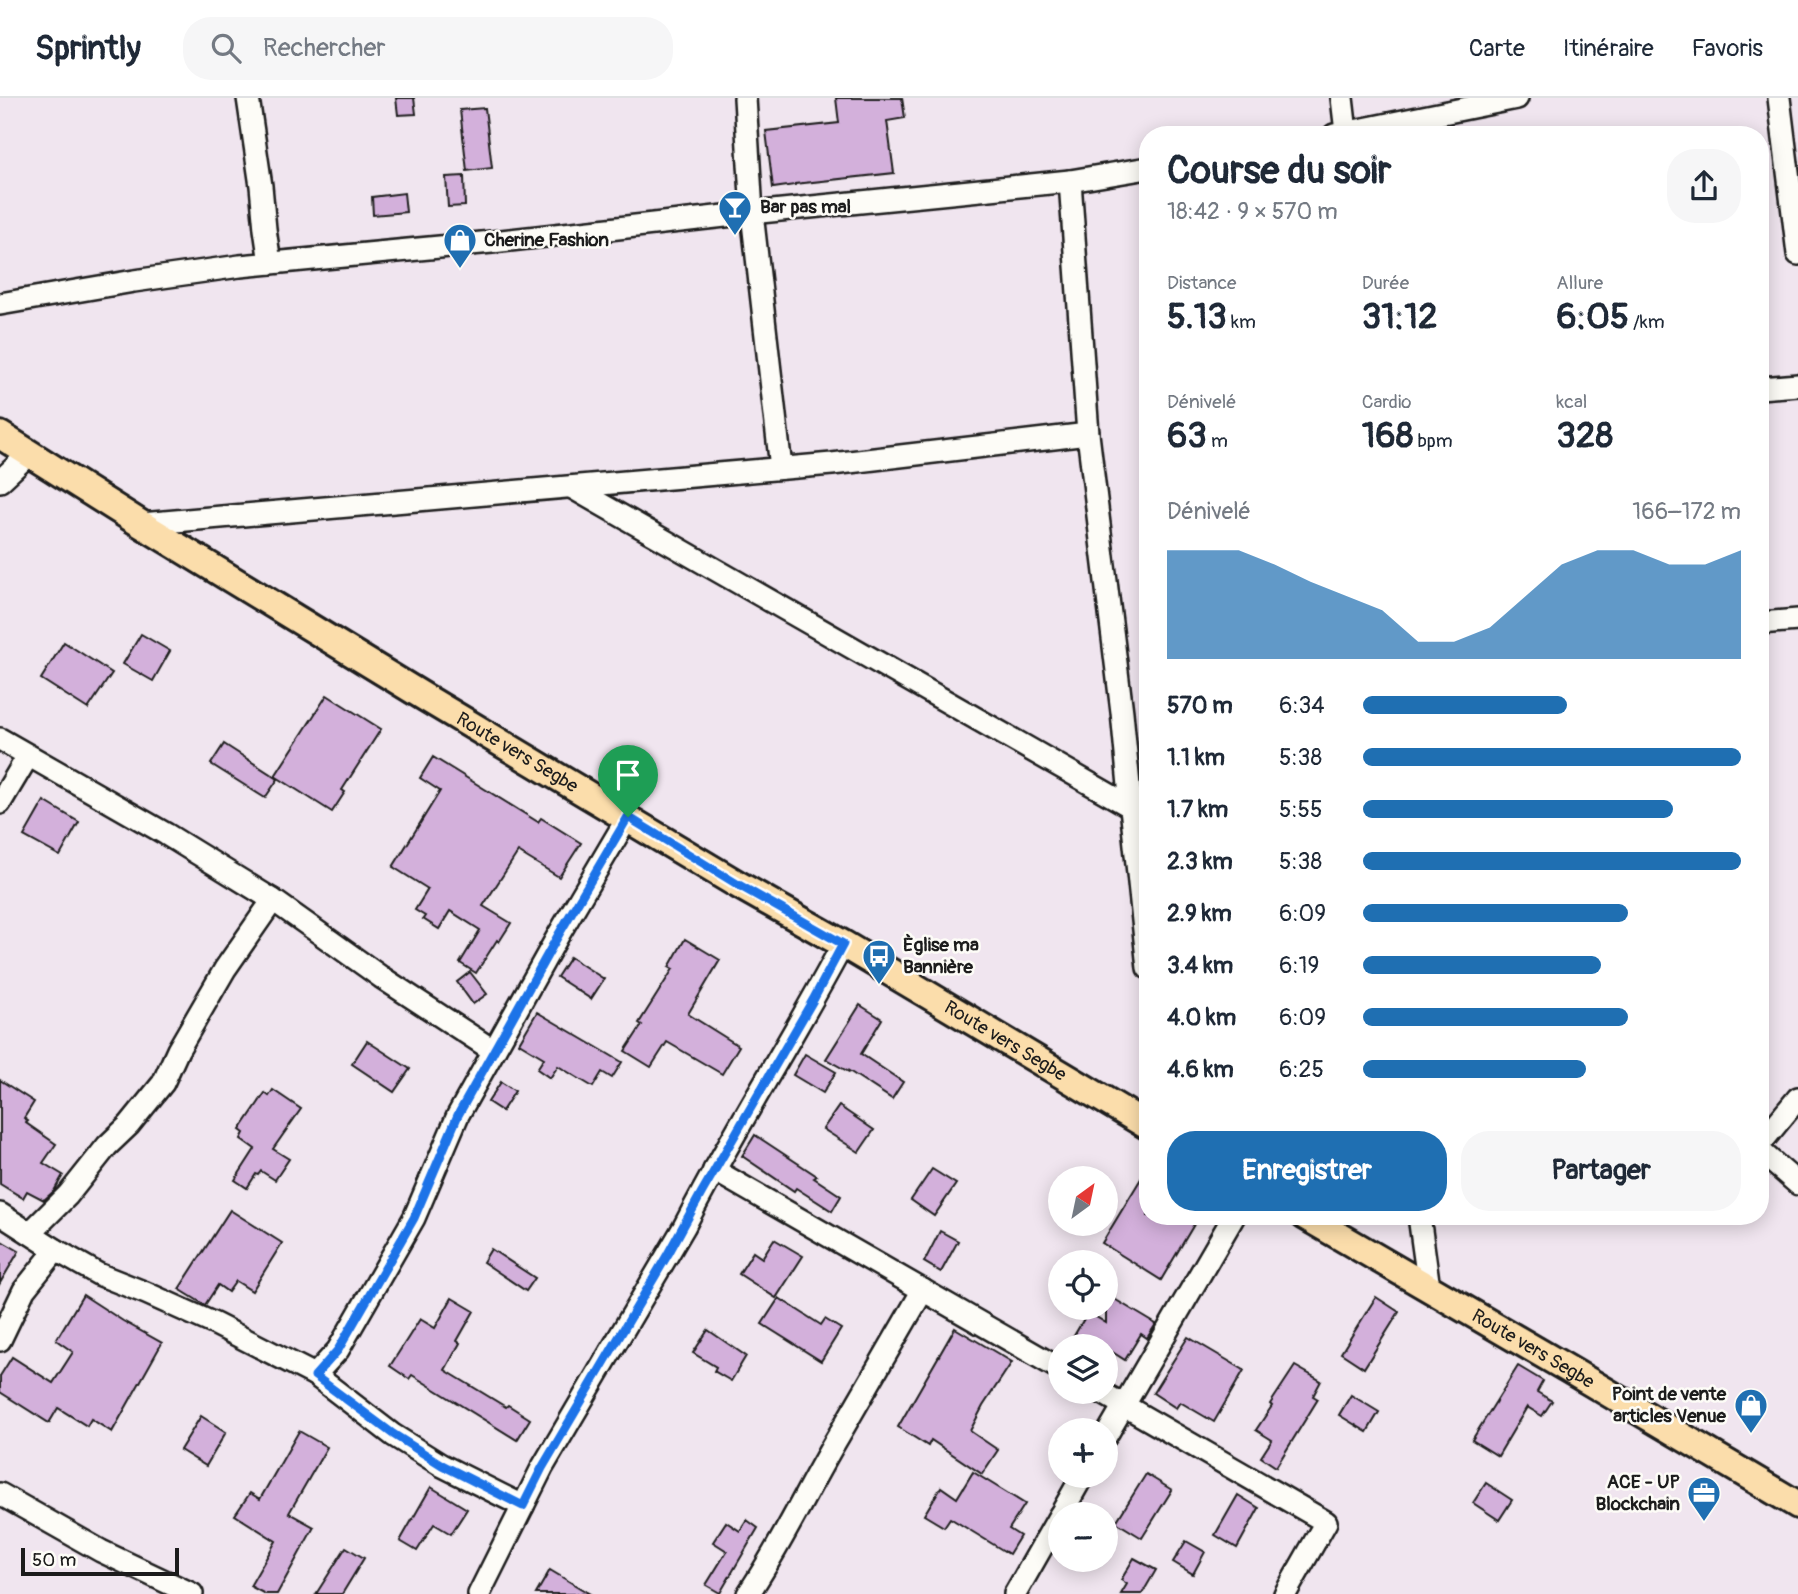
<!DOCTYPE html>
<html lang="fr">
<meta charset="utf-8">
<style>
:root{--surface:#fff;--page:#f6f6f7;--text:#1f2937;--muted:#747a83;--line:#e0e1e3;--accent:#1f6fb2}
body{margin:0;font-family:Pangolin,sans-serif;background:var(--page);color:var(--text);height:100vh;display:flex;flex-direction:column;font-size:26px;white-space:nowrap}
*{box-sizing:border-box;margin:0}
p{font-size:23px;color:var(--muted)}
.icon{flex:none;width:38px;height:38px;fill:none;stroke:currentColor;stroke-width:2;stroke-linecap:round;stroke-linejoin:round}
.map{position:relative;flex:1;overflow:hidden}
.panel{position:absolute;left:1139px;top:28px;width:630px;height:1099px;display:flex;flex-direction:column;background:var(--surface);border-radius:28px;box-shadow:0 4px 18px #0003}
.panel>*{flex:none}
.needle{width:46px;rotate:33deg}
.buttons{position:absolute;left:1048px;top:1068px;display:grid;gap:14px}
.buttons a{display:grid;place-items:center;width:70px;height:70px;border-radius:50%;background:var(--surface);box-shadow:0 4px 18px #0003;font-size:35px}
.scale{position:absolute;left:21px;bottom:18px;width:158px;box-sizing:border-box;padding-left:7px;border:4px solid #1c1c1c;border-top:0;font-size:19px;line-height:24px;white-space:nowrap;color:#1c1c1c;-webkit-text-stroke:5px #fdfcf7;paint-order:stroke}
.pin{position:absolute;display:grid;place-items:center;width:60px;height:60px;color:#fff;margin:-72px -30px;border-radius:50% 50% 50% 0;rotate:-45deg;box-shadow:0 0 7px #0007}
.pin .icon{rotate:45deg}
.round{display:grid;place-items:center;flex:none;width:74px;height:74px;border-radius:28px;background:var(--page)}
.head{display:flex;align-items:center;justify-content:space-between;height:119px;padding:0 28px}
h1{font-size:38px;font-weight:800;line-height:52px}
.metrics{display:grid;grid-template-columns:repeat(3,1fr);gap:10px;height:119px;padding:7px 28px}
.metrics div{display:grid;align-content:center}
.metrics b{font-size:35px;font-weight:800}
.metrics small{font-size:19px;font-weight:400}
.metrics p{font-size:19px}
.chart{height:196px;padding:14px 28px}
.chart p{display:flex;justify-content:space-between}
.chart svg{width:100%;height:126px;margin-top:7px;fill:var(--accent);opacity:.7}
.primary-button{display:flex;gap:14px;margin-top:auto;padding:14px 28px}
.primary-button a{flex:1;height:80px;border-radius:28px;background:var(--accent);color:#fff;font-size:28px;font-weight:800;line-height:80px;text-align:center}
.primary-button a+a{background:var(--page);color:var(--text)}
ul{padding:0 28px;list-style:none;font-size:23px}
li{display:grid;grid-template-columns:112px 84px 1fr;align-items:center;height:52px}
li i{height:18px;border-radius:9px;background:var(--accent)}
header{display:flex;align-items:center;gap:42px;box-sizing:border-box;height:98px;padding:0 35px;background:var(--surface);border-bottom:2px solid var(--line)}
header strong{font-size:33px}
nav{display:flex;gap:38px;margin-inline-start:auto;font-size:24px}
.search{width:490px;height:63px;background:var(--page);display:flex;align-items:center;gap:18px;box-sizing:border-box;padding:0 24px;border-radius:28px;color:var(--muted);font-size:26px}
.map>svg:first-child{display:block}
.building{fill:#d3b0db;stroke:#1c1c1c;stroke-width:2}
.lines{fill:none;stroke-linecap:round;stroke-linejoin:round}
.minor-casing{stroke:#1c1c1c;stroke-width:26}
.major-casing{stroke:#1c1c1c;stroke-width:32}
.minor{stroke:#fdfcf7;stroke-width:21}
.major{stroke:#fbddab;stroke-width:26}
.route-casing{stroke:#fff;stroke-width:14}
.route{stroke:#1a73e8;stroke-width:9}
.labels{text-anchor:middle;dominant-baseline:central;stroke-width:5;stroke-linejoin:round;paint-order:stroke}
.poi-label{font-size:19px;font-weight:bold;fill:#1c1c1c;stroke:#fdfcf7;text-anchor:start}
.street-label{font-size:19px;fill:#1c1c1c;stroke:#fdfcf7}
</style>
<header>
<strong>Sprintly</strong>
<div class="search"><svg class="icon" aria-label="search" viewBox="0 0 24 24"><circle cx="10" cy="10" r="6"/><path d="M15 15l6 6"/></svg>Rechercher</div>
<nav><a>Carte</a><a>Itinéraire</a><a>Favoris</a></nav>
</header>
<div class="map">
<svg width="1798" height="1496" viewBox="0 0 1798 1496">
<rect width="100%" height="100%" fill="#f0e5ef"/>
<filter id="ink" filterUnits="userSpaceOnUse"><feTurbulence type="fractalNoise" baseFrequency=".0143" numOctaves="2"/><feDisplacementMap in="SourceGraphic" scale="14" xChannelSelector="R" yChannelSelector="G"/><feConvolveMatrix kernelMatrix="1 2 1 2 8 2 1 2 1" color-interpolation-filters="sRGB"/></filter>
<g filter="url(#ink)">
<g class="building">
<path d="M396 0H414L416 16 398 17Z"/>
<path d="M836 0H902L905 20 887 23 894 75 795 86V87L773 90 766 33 839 25Z"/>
<path d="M485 10 492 70 467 73 460 12Z"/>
<path d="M464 78 465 108 448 109 446 79Z"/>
<path d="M404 95 406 114 373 117 372 99Z"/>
<path d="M141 536 170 553 153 583 123 566Z"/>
<path d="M64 544 112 575 88 611 41 581Z"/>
<path d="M327 597 381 631 342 692 345 694 332 714 275 678Z"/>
<path d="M224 646 278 681 265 700 211 666Z"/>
<path d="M433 659 538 724 541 720 581 745 559 779 518 754 483 808 511 825 499 844 497 842 476 875 460 865 480 832 450 813 439 831 423 821 425 818 415 812 428 791 393 769 440 693 420 680Z"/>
<path d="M44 703 79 724 60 758 24 738Z"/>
<path d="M685 841 720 862 688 916 739 948 722 976 667 944 651 969 625 953 642 927 639 925 673 871 669 869Z"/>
<path d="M570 859 604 881 591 901 557 879Z"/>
<path d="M470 874 487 896 473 906 457 884Z"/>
<path d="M860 907 882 921 861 956 903 984 892 1001 849 973V974L826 961Z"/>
<path d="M537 914 622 964 612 980 602 974 593 989 558 968 550 980 537 971 544 960 519 945Z"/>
<path d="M367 943 410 971 394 994 352 966Z"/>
<path d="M805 956 836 974 823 995 793 977Z"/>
<path d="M0 982 34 1004 24 1020 28 1023 26 1025 56 1046 43 1065 63 1077 54 1093 44 1102 27 1093 23 1100 0 1086Z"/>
<path d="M501 984 515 993 502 1013 488 1004Z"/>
<path d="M273 992 301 1011 273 1051 289 1061 275 1082 261 1073 258 1077 256 1076 247 1090 235 1082 255 1051 241 1041 244 1035 240 1032 265 995 269 998Z"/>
<path d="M839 1008 874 1032 859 1054 823 1031Z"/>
<path d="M755 1037 817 1078 814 1080 841 1098 832 1113 796 1090 794 1093 742 1058Z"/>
<path d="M1148 1069V1118H1199L1161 1182 1102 1145Z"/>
<path d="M932 1071 956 1086 934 1118 911 1102Z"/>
<path d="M230 1112 282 1145 252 1193 236 1183 228 1194 218 1187 205 1207 179 1191Z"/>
<path d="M940 1133 958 1143 941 1174 924 1164Z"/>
<path d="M774 1141 803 1158 776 1200 739 1176 753 1154 762 1160Z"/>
<path d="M0 1142 19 1153 0 1185Z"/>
<path d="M491 1151 535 1180 526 1193 483 1164Z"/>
<path d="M1106 1196 1156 1226 1147 1240 1141 1236 1125 1262 1106 1250V1248H1068L1088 1214 1106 1225Z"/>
<path d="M83 1197 123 1223 162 1245 112 1334 91 1321 87 1328 58 1310 49 1325 0 1294V1278L12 1259 53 1285 73 1254 56 1242Z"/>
<path d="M1376 1199 1399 1214 1364 1270 1341 1255Z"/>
<path d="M452 1200 474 1213 457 1243 460 1245 445 1272 506 1309 508 1307 530 1321 517 1342 412 1277 409 1281 390 1268 420 1221 435 1230Z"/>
<path d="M779 1200 821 1227 825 1221 841 1231 821 1263 762 1226Z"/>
<path d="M955 1230 1012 1264 983 1308 970 1333 998 1352 982 1376 931 1342 928 1348 898 1329Z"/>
<path d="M708 1232 746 1258 731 1283 714 1273 716 1269 693 1255Z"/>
<path d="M1188 1239 1244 1272 1214 1324 1180 1304 1176 1310 1153 1295Z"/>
<path d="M1295 1268 1321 1283 1313 1298 1318 1301 1276 1369 1261 1359 1272 1342 1256 1332 1272 1308 1270 1306Z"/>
<path d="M1518 1268 1543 1283 1537 1294 1552 1303 1542 1318 1527 1309 1498 1358 1472 1342Z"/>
<path d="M1351 1297 1379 1314 1367 1334 1339 1317Z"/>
<path d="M201 1318 226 1334 206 1368 180 1352Z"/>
<path d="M299 1333 327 1349 289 1415 314 1429 277 1496H265L250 1488 276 1443 235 1417 250 1395 260 1401Z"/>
<path d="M973 1374 1025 1406 1009 1431 1020 1438 1009 1456 950 1420 944 1429 924 1417 941 1389 957 1400Z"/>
<path d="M1146 1376 1172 1392 1142 1440 1116 1424Z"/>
<path d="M1486 1385 1512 1402 1499 1422 1473 1405Z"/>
<path d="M431 1389 467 1411 451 1436 434 1426 417 1453 400 1443Z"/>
<path d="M1238 1397 1259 1410 1237 1450 1215 1437Z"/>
<path d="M747 1422 758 1430 720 1495 706 1487 727 1453 713 1444 726 1424 740 1433Z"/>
<path d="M1186 1443 1205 1454 1193 1476 1173 1464Z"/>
<path d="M346 1449 364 1460 342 1496H316Z"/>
<path d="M1134 1460 1156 1472 1142 1496H1121L1127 1486 1121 1482Z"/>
<path d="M550 1472 590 1496H536Z"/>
</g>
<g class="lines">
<defs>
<g id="minor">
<path d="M248 0 261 88 265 131 270 165"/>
<path d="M745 0 752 115 781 370"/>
<path d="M1342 0 1346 34"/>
<path d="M1779 0 1798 156"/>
<path d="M1334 37 1517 0"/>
<path d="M1070 83 1088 336 1122 614 1131 709 1148 870"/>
<path d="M0 206 134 183 240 168 492 144 752 115 1070 83 1148 70"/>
<path d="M1760 290 1798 287"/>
<path d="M0 383 29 356"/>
<path d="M571 389 1131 709"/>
<path d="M141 426 832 366 1088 336"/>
<path d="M1760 525 1798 522"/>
<path d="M0 641 166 736 273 802 381 879 494 953"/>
<path d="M0 705 28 658"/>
<path d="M1760 1046 1798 1000"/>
<path d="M1760 1053 1798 1086"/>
<path d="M714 1072 1060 1271"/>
<path d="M0 1116 56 1152 98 1176 146 1195 215 1226 315 1277 393 1337 441 1367 523 1408"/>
<path d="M1419 1118 1429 1190"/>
<path d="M30 1135 68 1097 107 1048 129 1027 163 985 178 952 225 871 273 802"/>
<path d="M0 1242 24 1192 56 1152"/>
<path d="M315 1277 338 1252 414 1120 458 1017 559 836 628 719"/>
<path d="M1099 1293 1326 1424 1285 1496"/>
<path d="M1106 1338 1234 1118"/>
<path d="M0 1396 101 1453 192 1496"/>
<path d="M1061 1416 1083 1377"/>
<path d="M479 1496 542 1370 684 1129C733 1033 792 942 843 846"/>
<path d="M748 1496C782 1446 808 1389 839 1337 867 1289 895 1241 923 1192"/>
<path d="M1015 1496 1060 1417"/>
</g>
<g id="major">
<path id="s1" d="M0 337 141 426 426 600 737 786 843 846 1148 1028"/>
<path id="s2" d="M1305 1118 1568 1271 1798 1407"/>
</g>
</defs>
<use href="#minor" class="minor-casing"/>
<use href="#major" class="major-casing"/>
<use href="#minor" class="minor"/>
<use href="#major" class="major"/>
</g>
</g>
<g class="lines" filter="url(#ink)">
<defs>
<path id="route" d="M628 719 737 786 843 846 813 902 702 1094 668 1156 542 1370 523 1408 442 1367 393 1336 315 1278 338 1252 414 1120 458 1017 559 836Z"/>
</defs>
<use href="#route" class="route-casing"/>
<use href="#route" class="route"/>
</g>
<defs>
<symbol id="bar-pin" viewBox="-11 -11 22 30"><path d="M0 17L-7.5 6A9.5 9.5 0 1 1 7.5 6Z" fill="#1f6fb2" stroke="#fdfcf7"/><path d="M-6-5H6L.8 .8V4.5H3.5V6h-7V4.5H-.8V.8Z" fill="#fff"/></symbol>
<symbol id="shop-pin" viewBox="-11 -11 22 30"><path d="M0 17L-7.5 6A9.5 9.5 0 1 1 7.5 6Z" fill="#1f6fb2" stroke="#fdfcf7"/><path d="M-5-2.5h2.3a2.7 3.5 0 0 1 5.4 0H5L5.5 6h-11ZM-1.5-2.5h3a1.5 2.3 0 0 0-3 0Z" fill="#fff"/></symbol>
<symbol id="bus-pin" viewBox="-11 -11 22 30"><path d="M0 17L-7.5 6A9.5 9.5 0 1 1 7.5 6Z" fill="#1f6fb2" stroke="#fdfcf7"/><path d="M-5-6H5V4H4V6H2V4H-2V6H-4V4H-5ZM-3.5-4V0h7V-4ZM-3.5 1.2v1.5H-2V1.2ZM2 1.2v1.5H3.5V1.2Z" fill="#fff"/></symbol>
<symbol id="office-pin" viewBox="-11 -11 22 30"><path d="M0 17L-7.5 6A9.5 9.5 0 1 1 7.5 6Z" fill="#1f6fb2" stroke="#fdfcf7"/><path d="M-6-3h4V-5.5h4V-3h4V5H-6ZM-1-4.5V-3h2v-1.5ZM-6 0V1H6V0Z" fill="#fff"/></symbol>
</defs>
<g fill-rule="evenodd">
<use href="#bar-pin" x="716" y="90" width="38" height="52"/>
<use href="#shop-pin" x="441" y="123" width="38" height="52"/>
<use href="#bus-pin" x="860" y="839" width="38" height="52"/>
<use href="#shop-pin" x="1732" y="1288" width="38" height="52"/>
<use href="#office-pin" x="1685" y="1376" width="38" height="52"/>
</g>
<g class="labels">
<g class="poi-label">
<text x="760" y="109">Bar pas mal</text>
<text x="484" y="142">Cherine Fashion</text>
<text x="903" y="847">Èglise ma<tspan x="903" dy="22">Bannière</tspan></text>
<text x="1726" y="1296" text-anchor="end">Point de vente<tspan x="1726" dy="22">articles Venue</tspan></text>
<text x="1680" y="1384" text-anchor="end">ACE - UP<tspan x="1680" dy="22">Blockchain</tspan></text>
</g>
<g class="street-label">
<text stroke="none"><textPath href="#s1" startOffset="607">Route vers Segbe</textPath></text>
<text stroke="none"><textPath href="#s1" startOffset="1174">Route vers Segbe</textPath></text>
<text stroke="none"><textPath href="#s2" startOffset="264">Route vers Segbe</textPath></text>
</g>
</g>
</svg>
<div class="buttons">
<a><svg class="needle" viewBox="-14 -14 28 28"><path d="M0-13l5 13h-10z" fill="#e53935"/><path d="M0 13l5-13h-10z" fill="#747a83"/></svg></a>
<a><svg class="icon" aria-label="locate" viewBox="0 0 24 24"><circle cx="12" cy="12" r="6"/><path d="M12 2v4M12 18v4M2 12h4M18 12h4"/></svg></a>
<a><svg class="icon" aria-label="layers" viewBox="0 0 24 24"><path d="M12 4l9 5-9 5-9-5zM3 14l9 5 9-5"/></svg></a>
<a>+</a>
<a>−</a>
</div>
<div class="scale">50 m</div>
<div class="pin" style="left:628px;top:719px;background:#1e9e55"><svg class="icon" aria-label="arrive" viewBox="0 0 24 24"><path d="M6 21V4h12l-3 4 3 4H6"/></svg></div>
<section class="panel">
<div class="head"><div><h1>Course du soir</h1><p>18:42 · 9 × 570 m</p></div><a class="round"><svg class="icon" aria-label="share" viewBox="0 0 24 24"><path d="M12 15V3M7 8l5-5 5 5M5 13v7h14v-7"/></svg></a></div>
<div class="metrics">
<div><p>Distance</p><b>5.13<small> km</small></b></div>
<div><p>Durée</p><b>31:12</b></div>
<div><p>Allure</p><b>6:05<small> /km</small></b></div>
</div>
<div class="metrics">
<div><p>Dénivelé</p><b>63<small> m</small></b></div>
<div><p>Cardio</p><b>168<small> bpm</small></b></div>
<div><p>kcal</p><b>328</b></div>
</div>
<div class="chart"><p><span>Dénivelé</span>166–172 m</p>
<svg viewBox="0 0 160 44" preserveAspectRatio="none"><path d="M0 44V6L10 6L20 6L30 11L40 17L50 22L60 27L70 38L80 38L90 33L100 22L110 11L120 6L130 6L140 11L150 11L160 6V44z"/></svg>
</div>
<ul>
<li><b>570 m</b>6:34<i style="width:54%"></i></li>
<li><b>1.1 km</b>5:38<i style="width:100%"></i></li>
<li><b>1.7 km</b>5:55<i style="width:82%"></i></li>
<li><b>2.3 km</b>5:38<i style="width:100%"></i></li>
<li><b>2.9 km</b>6:09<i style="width:70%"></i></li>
<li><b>3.4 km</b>6:19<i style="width:63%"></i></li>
<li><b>4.0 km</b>6:09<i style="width:70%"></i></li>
<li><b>4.6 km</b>6:25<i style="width:59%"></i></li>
</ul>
<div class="primary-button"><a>Enregistrer</a><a>Partager</a></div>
</section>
</div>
